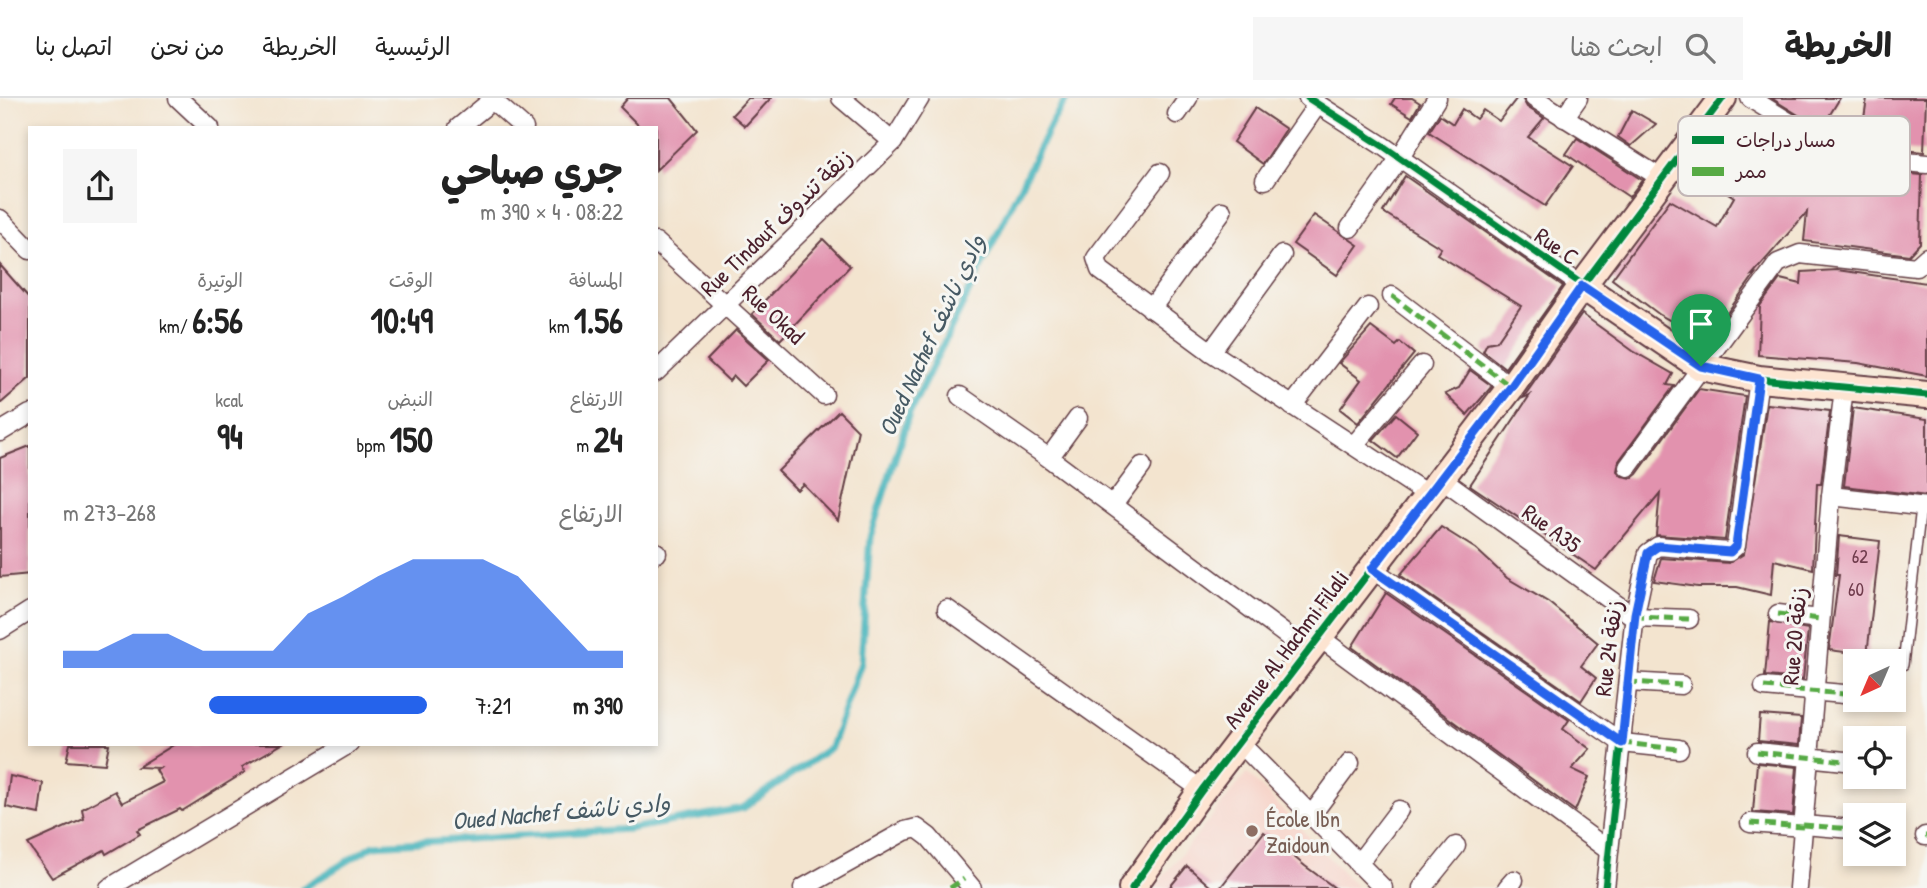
<!DOCTYPE html>
<html lang="ar">
<meta charset="utf-8">
<style>
:root{--surface:#fff;--page:#f6f6f6;--text:#222;--muted:#767676;--line:#e0e0e0;--accent:#2563eb}
body{margin:0;font-family:"Patrick Hand","Playpen Sans Arabic",sans-serif;background:var(--page);color:var(--text);direction:rtl;height:100vh;display:flex;flex-direction:column;font-size:26px;white-space:nowrap}
*{box-sizing:border-box;margin:0}
p{font-size:23px;color:var(--muted)}
.icon{flex:none;width:38px;height:38px;fill:none;stroke:currentColor;stroke-width:2;stroke-linecap:round;stroke-linejoin:round}
.map{position:relative;flex:1;overflow:hidden;direction:ltr}
.drawer{position:absolute;left:28px;top:28px;width:630px;height:620px;display:flex;flex-direction:column;background:var(--surface);border-radius:0px;box-shadow:0 4px 10px #0003;direction:rtl}
.drawer>*{flex:none}
.needle{width:46px;rotate:224deg}
.controls{position:absolute;left:1843px;top:551px;display:grid;gap:14px}
.controls a{display:grid;place-items:center;width:63px;height:63px;border-radius:0px;background:var(--surface);box-shadow:0 4px 10px #0003;font-size:35px}
.pin{position:absolute;display:grid;place-items:center;width:60px;height:60px;color:#fff;margin:-72px -30px;border-radius:50% 50% 50% 0;rotate:-45deg;box-shadow:0 0 7px #0007}
.pin .icon{rotate:45deg}
.round{display:grid;place-items:center;flex:none;width:74px;height:74px;border-radius:0px;background:var(--page)}
.summary{display:flex;align-items:center;justify-content:space-between;height:119px;padding:0 35px}
h1{font-size:38px;font-weight:700;line-height:52px}
.stats{display:grid;grid-template-columns:repeat(3,1fr);gap:10px;height:119px;padding:7px 35px}
.stats div{display:grid;align-content:center}
.stats b{font-size:35px;font-weight:700}
.stats small{font-size:19px;font-weight:400}
.stats p{font-size:19px}
.chart{height:196px;padding:14px 35px}
.chart p{display:flex;justify-content:space-between}
.chart svg{width:100%;height:126px;margin-top:7px;fill:var(--accent);opacity:.7}
ul{padding:0 35px;list-style:none;font-size:23px}
li{display:grid;grid-template-columns:112px 84px 1fr;align-items:center;height:52px}
li i{height:18px;border-radius:9px;background:var(--accent)}
header{display:flex;align-items:center;gap:42px;box-sizing:border-box;height:98px;padding:0 35px;background:var(--surface);border-bottom:2px solid var(--line)}
header strong{font-size:33px}
nav{display:flex;gap:38px;margin-inline-start:auto;font-size:24px}
.search{width:490px;height:63px;background:var(--page);display:flex;align-items:center;gap:18px;box-sizing:border-box;padding:0 24px;border-radius:0px;color:var(--muted);font-size:26px}
.map>svg:first-child{display:block}
.built{fill:#f7d1c6}
.lines{fill:none;stroke-linecap:round;stroke-linejoin:round}
.stream{stroke:#42b2ba;stroke-width:7}
.building{fill:#e292ae}
.lane-casing{stroke:#633d44;stroke-width:12}
.street-casing{stroke:#633d44;stroke-width:21}
.secondary-casing{stroke:#633d44;stroke-width:30}
.lane{stroke:#fff;stroke-width:9}
.street{stroke:#fff;stroke-width:18}
.secondary{stroke:#fde4d1;stroke-width:26}
.quiet{stroke:#57aa44;stroke-width:5;stroke-dasharray:10 5;stroke-linecap:butt}
.cycleway-casing{stroke:#f6f6f2;stroke-width:11}
.cycleway{stroke:#00873e;stroke-width:7}
.route-casing{stroke:#fff;stroke-width:14}
.route{stroke:#2563eb;stroke-width:9}
.education-dot{fill:#8d6e63;stroke:#f6f6f2;stroke-width:2.5}
.labels{text-anchor:middle;dominant-baseline:central;stroke-width:6;stroke-linejoin:round;paint-order:stroke}
.number-label{font-size:19px;fill:#703c4c}
.street-label{font-size:23px;fill:#4a1f2b;stroke:#f6f6f2}
.education-label{font-size:23px;fill:#785e54;stroke:#f6f6f2;text-anchor:start}
.water-label{font-size:24px;font-style:italic;fill:#475a64;stroke:#f6f6f2}
.key{fill:#f6f6f2;stroke:#c2b6b6;stroke-width:2}
.key-label{font-size:19px;fill:#4a1f2b}
</style>
<header>
<strong>الخريطة</strong>
<div class="search"><svg class="icon" aria-label="search" viewBox="0 0 24 24"><circle cx="10" cy="10" r="6"/><path d="M15 15l6 6"/></svg>ابحث هنا</div>
<nav><a>الرئيسية</a><a>الخريطة</a><a>من نحن</a><a>اتصل بنا</a></nav>
</header>
<div class="map">
<svg width="1927" height="790" viewBox="0 0 1927 790">
<rect width="100%" height="100%" fill="#f6f6f2"/>
<filter id="ink" filterUnits="userSpaceOnUse"><feTurbulence type="fractalNoise" baseFrequency=".0143" numOctaves="2"/><feDisplacementMap in="SourceGraphic" scale="14" xChannelSelector="R" yChannelSelector="G"/><feConvolveMatrix kernelMatrix="1 2 1 2 8 2 1 2 1" color-interpolation-filters="sRGB"/></filter>
<filter id="wash" filterUnits="userSpaceOnUse"><feTurbulence type="fractalNoise" baseFrequency=".00686" numOctaves="4" result="noise"/><feDisplacementMap in="SourceGraphic" scale="28" xChannelSelector="R" yChannelSelector="G"/><feGaussianBlur stdDeviation="1.57" result="paint"/><feColorMatrix in="noise" values="0 0 0 0 0 0 0 0 0 0 0 0 0 0 0 0 0 1.4 0 .05"/><feComposite in="paint" operator="in"/></filter>
<g filter="url(#wash)">
<rect width="100%" height="100%" fill="#f3e4cf"/>
<g class="built">
<path d="M139 646H175L149 662Z"/>
<path d="M1247 675 1358 790H1154Z"/>
</g>
<g class="lines">
<path class="stream" d="M303 790 374 747 629 731 743 710 831 649 861 565 870 439 909 316 1052 24 1067 0"/>
</g>
<g id="blocks">
<g class="building">
<path d="M628 0H671L697 32 656 72V30H641L620 9Z"/>
<path d="M748 0H771L745 28 732 17Z"/>
<path d="M1395 0H1412L1420 5 1412 19 1391 6Z"/>
<path d="M1517 0H1522L1527 9 1544 20 1528 39 1573 68 1545 108 1429 34 1440 17 1453 26 1462 11 1476 21 1483 12 1499 23Z"/>
<path d="M1771 0H1840L1821 31Z"/>
<path d="M1867 0H1926L1924 54 1860 48Z"/>
<path d="M1255 10 1286 31 1263 66 1233 44Z"/>
<path d="M1632 12 1656 26 1631 48 1618 39Z"/>
<path d="M1777 30 1856 83 1857 71 1922 77 1920 145 1909 157 1804 143 1807 114 1752 177 1755 176 1707 243 1660 217 1612 181 1670 102 1717 129 1734 99 1690 70 1713 40 1756 67Z"/>
<path d="M1577 40 1642 82 1629 99 1566 56Z"/>
<path d="M1405 78 1563 188 1505 270 1483 253 1487 245 1497 243 1521 208 1437 156 1441 150 1383 114Z"/>
<path d="M1314 117 1358 147 1337 177 1293 146Z"/>
<path d="M823 141 850 168 780 242 752 216Z"/>
<path d="M0 167 30 201V280L0 306Z"/>
<path d="M1837 172 1927 185V278L1858 265 1758 257 1760 208 1780 181 1801 186 1802 174Z"/>
<path d="M1582 216 1633 253 1673 276 1667 287 1674 288 1619 363 1617 373 1622 378 1632 380 1637 376 1699 291 1745 298 1725 442 1656 437 1660 395 1596 472 1470 387 1530 297 1523 300Z"/>
<path d="M1371 229 1396 248 1400 244 1414 256 1358 325 1340 311 1361 282 1339 265Z"/>
<path d="M736 232 769 262 743 288 733 278 729 283 707 262Z"/>
<path d="M1470 272 1492 288 1467 317 1445 296 1459 290Z"/>
<path d="M1767 306 1830 313 1821 386H1817L1813 471 1774 462 1771 497 1737 489H1698L1654 483 1661 460 1729 465 1744 456Z"/>
<path d="M1853 310 1927 321V398L1844 388Z"/>
<path d="M839 313 858 332 838 422 803 386 797 392 778 373Z"/>
<path d="M1396 316 1417 333 1397 360 1373 342Z"/>
<path d="M30 348V476L0 479V360Z"/>
<path d="M1441 429 1476 451 1507 480 1548 504 1598 545 1581 568 1596 580 1581 603 1400 477Z"/>
<path d="M1839 438 1880 443 1867 557 1829 552 1839 477H1836Z"/>
<path d="M1386 495 1569 622 1563 631 1590 651 1572 671 1589 679 1575 713 1352 549Z"/>
<path d="M1770 524 1808 531 1803 581 1765 578Z"/>
<path d="M1760 617 1801 620 1799 647 1758 643Z"/>
<path d="M70 646H109L105 666 66 663Z"/>
<path d="M175 646H282L242 669 245 674 182 713 180 711 137 732 140 736 106 756 104 752 52 780 28 746 84 721 82 711 115 693 122 705 163 684 156 672 160 670 138 669Z"/>
<path d="M1757 665 1797 669 1793 717 1753 714Z"/>
<path d="M10 678 43 685 39 716 6 709Z"/>
<path d="M1264 734 1305 768 1335 790H1220Z"/>
<path d="M1187 768 1212 790H1169Z"/>
</g>
</g>
</g>
<g filter="url(#ink)">
<use href="#blocks" fill-opacity="0" stroke="#633d44" stroke-width="2"/>
<g class="lines">
<defs>
<path id="lane" d="M1903 567 1921 409"/>
<g id="street">
<path d="M178 0 210 30"/>
<path d="M490 0 524 30"/>
<path d="M841 0 893 44"/>
<path d="M1308 0 1383 48 1582 188"/>
<path d="M1534 0 1664 82"/>
<path d="M1750 0 1835 53 1853 59 1927 66"/>
<path d="M1177 16 1188 0"/>
<path d="M1564 20 1578 0"/>
<path d="M458 30 495 0"/>
<path d="M1160 75 1096 160 1100 172 1211 254 1430 398"/>
<path d="M1265 82 1317 7"/>
<path d="M0 121 30 152"/>
<path d="M1350 130 1399 61 1437 0"/>
<path d="M656 144 824 297"/>
<path d="M1392 198 1511 289"/>
<path d="M1151 211 1222 113"/>
<path d="M1211 254 1282 157"/>
<path d="M656 274 893 44 920 0"/>
<path d="M960 298 1049 360 1309 554"/>
<path d="M1292 308 1368 209"/>
<path d="M0 334 30 316"/>
<path d="M1354 347 1422 267"/>
<path d="M1049 360 1078 320"/>
<path d="M1628 369 1778 165 1800 156 1916 169 1927 159"/>
<path d="M1441 380 1634 519"/>
<path d="M1831 398 1927 409"/>
<path d="M1113 407 1142 368"/>
<path d="M656 454 657 455"/>
<path d="M1372 471 1622 645 1679 651"/>
<path d="M947 511 1202 692"/>
<path d="M1778 516 1820 521"/>
<path d="M1634 519 1689 521"/>
<path d="M0 532 30 513"/>
<path d="M1319 539 1608 752"/>
<path d="M1628 584 1681 587"/>
<path d="M1764 589 1855 597"/>
<path d="M1239 644 1383 790"/>
<path d="M1757 654 1855 664"/>
<path d="M1310 719 1350 665"/>
<path d="M1750 725 1803 729"/>
<path d="M1803 727 1852 731"/>
<path d="M1925 738H1927"/>
<path d="M1358 766 1399 712"/>
<path d="M109 790 349 646"/>
<path d="M803 790 905 733 917 730 929 739 972 790"/>
<path d="M1422 790 1456 748"/>
<path d="M1507 790 1514 782"/>
<path d="M1605 790 1635 516 1648 455 1658 448 1729 454 1736 448 1759 281"/>
<path d="M1798 790 1831 398 1844 290"/>
</g>
<g id="secondary">
<path d="M1582 188 1701 269 1759 281 1927 297"/>
<path d="M1132 790 1202 692 1511 289 1582 188 1723 0"/>
</g>
</defs>
<use href="#lane" class="lane-casing"/>
<use href="#street" class="street-casing"/>
<use href="#secondary" class="secondary-casing"/>
<use href="#lane" class="lane"/>
<use href="#street" class="street"/>
<use href="#secondary" class="secondary"/>
<g class="quiet">
<path d="M1392 198 1511 289"/>
<path d="M1778 516 1820 521"/>
<path d="M1634 519 1689 521"/>
<path d="M1628 584 1681 587"/>
<path d="M1764 589 1855 597"/>
<path d="M1622 645 1679 651"/>
<path d="M1757 654 1855 664"/>
<path d="M1750 725 1803 729"/>
<path d="M1803 727 1852 731"/>
<path d="M1925 738H1927"/>
<path d="M950 790 964 781"/>
</g>
<defs>
<g id="cycleway">
<path d="M1308 0 1383 48 1701 269 1759 281 1927 297"/>
<path d="M1132 790 1202 692 1511 289 1582 188 1723 0"/>
<path d="M1605 790 1635 516 1648 455 1658 448 1729 454 1736 448 1759 281"/>
</g>
</defs>
<use href="#cycleway" class="cycleway-casing"/>
<use href="#cycleway" class="cycleway"/>
</g>
</g>
<g class="lines" filter="url(#ink)">
<defs>
<path id="route" d="M1582 188 1701 268 1759 281 1736 448 1730 454 1658 448 1648 455 1635 516 1622 645 1372 471 1511 289Z"/>
</defs>
<use href="#route" class="route-casing"/>
<use href="#route" class="route"/>
</g>
<circle class="education-dot" cx="1252" cy="733" r="7"/>
<g class="labels">
<g class="number-label">
<text x="1860" y="458">62</text>
<text x="1856" y="491">60</text>
</g>
<g class="street-label">
<text transform="translate(776 124) rotate(-44)">Rue Tindouf زنقة تندوف</text>
<text transform="translate(1557 148) rotate(35)">Rue C</text>
<text transform="translate(774 216) rotate(43)">Rue Okad</text>
<text transform="translate(1552 430) rotate(36)">Rue A35</text>
<text transform="translate(1794 538) rotate(-85)">Rue 20 زنقة</text>
<text transform="translate(1608 550) rotate(-83)">Rue 24 زنقة</text>
<text transform="translate(1286 551) rotate(-53)">Avenue Al Hachmi Filali</text>
</g>
<g class="education-label">
<text x="1266" y="720">École Ibn<tspan x="1266" dy="26">Zaidoun</tspan></text>
</g>
<g class="water-label">
<text transform="translate(931 237) rotate(-65)">Oued Nachef وادي ناشف</text>
<text transform="translate(561 713) rotate(-5)">Oued Nachef وادي ناشف</text>
</g>
</g>
<rect x="1678" y="18" width="232" height="80" rx="10" class="key"/>
<rect x="1692" y="38" width="32" height="8" fill="#00873e"/>
<rect x="1692" y="69" width="32" height="9" fill="#57aa44"/>
<g class="key-label">
<text x="1736" y="49">مسار دراجات</text>
<text x="1736" y="80">ممر</text>
</g>
</svg>
<div class="controls">
<a><svg class="needle" viewBox="-14 -14 28 28"><path d="M0-13l5 13h-10z" fill="#e53935"/><path d="M0 13l5-13h-10z" fill="#767676"/></svg></a>
<a><svg class="icon" aria-label="locate" viewBox="0 0 24 24"><circle cx="12" cy="12" r="6"/><path d="M12 2v4M12 18v4M2 12h4M18 12h4"/></svg></a>
<a><svg class="icon" aria-label="layers" viewBox="0 0 24 24"><path d="M12 4l9 5-9 5-9-5zM3 14l9 5 9-5"/></svg></a>
</div>
<div class="pin" style="left:1701px;top:268px;background:#1e9e55"><svg class="icon" aria-label="arrive" viewBox="0 0 24 24"><path d="M6 21V4h12l-3 4 3 4H6"/></svg></div>
<section class="drawer">
<div class="summary"><div><h1>جري صباحي</h1><p>08:22 · 4 × 390 m</p></div><a class="round"><svg class="icon" aria-label="share" viewBox="0 0 24 24"><path d="M12 15V3M7 8l5-5 5 5M5 13v7h14v-7"/></svg></a></div>
<div class="stats">
<div><p>المسافة</p><b>1.56<small> km</small></b></div>
<div><p>الوقت</p><b>10:49</b></div>
<div><p>الوتيرة</p><b>6:56<small> /km</small></b></div>
</div>
<div class="stats">
<div><p>الارتفاع</p><b>24<small> m</small></b></div>
<div><p>النبض</p><b>150<small> bpm</small></b></div>
<div><p>kcal</p><b>94</b></div>
</div>
<div class="chart"><p><span>الارتفاع</span>268–273 m</p>
<svg viewBox="0 0 160 44" preserveAspectRatio="none"><path d="M0 44V38L10 38L20 32L30 32L40 38L50 38L60 38L70 25L80 19L90 12L100 6L110 6L120 6L130 12L140 25L150 38L160 38V44z"/></svg>
</div>
<ul>
<li><b>390 m</b>7:21<i style="width:60%"></i></li>
</ul>
</section>
</div>
